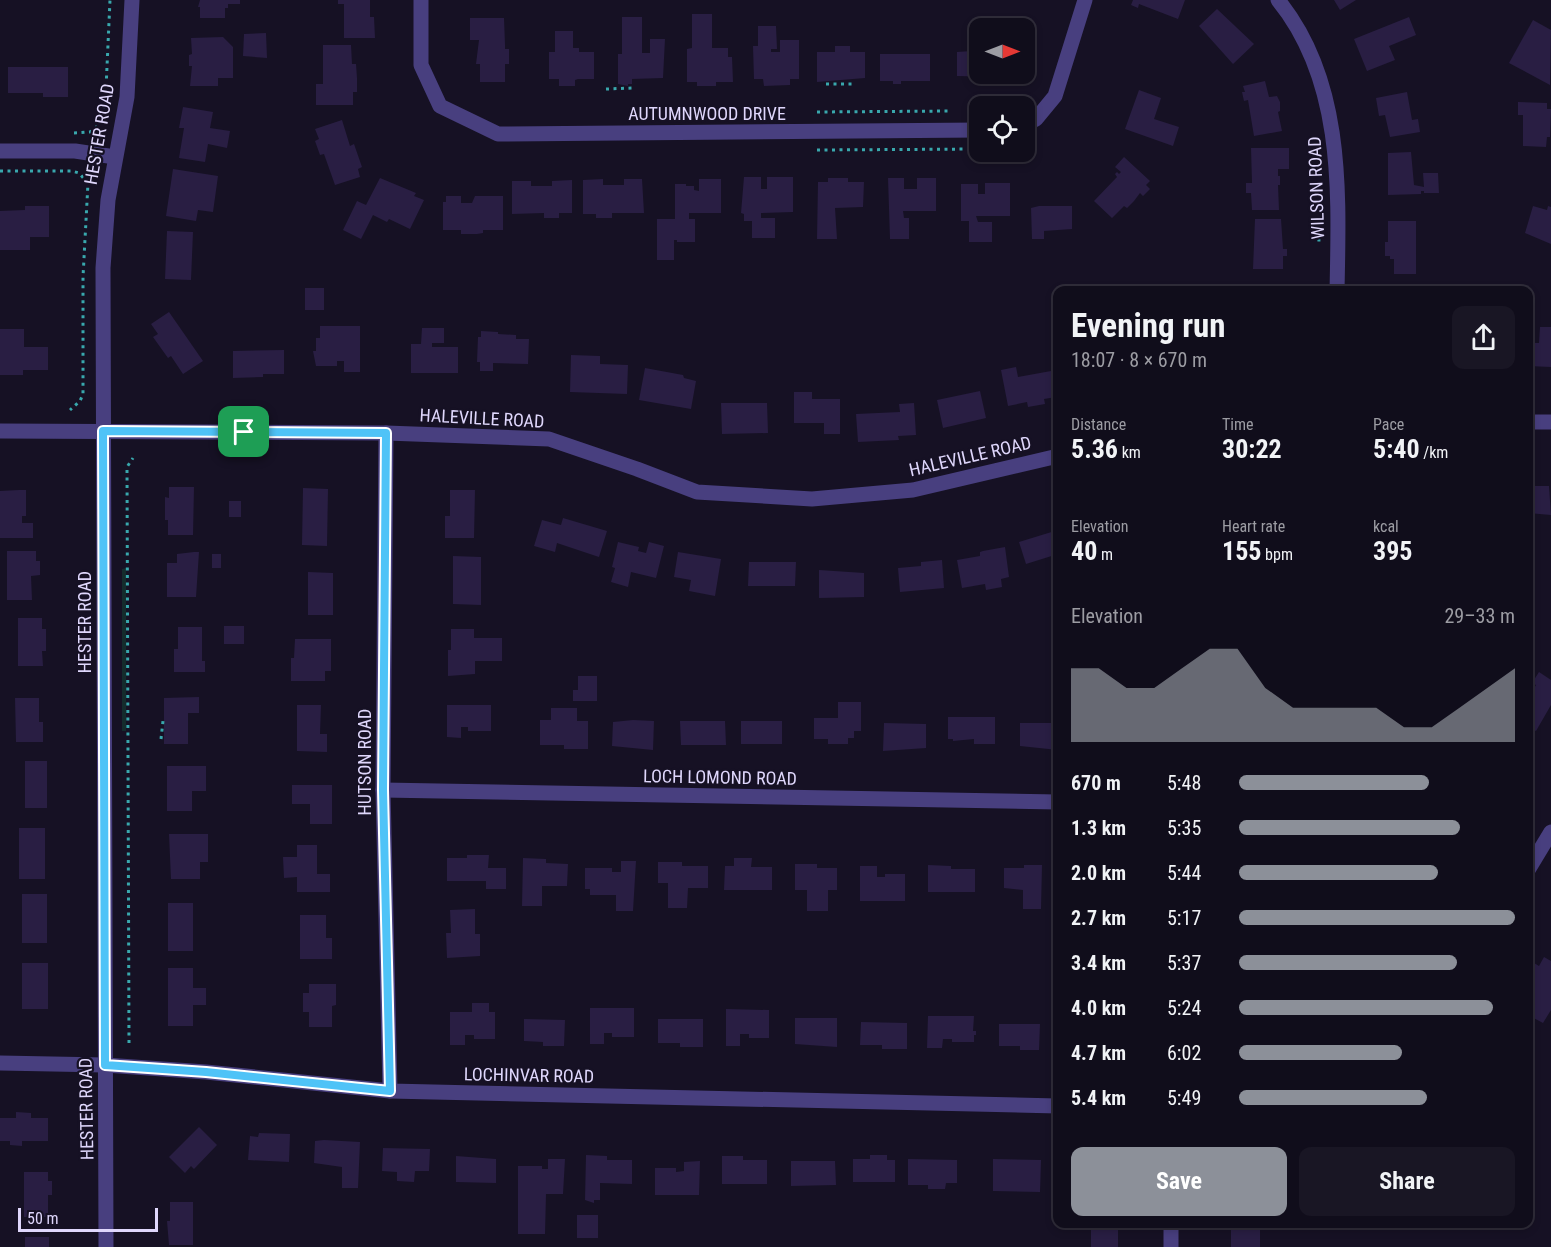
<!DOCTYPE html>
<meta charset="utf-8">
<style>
:root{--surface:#100d1b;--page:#191624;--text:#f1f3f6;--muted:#9c9ca3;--line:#302d3a;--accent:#8c9099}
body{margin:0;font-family:"Roboto Condensed",sans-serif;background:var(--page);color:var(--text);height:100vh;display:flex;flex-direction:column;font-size:22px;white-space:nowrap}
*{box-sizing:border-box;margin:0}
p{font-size:20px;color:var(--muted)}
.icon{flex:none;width:33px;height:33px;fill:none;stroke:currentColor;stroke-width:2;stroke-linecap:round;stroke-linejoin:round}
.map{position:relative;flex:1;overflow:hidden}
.side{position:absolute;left:1053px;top:286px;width:480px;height:942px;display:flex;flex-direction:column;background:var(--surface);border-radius:12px;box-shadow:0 3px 9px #0003,0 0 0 2px var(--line)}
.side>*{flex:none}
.needle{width:39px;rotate:90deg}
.controls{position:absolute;left:969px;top:18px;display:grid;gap:12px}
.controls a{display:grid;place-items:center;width:66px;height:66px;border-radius:12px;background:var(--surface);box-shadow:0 3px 9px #0003,0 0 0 2px var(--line);font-size:30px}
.scale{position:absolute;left:18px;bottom:15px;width:140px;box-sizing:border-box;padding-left:6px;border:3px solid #dfd7fc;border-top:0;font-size:16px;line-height:21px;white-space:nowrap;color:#dfd7fc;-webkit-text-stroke:4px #161124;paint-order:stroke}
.pin{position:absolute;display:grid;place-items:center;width:51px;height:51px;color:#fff;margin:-26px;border-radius:12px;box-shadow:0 3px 9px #0006}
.round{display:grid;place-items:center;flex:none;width:63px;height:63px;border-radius:12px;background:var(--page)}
.head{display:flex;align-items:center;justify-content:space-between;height:102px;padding:0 18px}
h1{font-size:33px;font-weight:700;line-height:45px}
.figures{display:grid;grid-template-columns:repeat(3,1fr);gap:9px;height:102px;padding:6px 18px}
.figures div{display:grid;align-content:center}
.figures b{font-size:26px;font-weight:700}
.figures small{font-size:16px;font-weight:400}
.figures p{font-size:16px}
.chart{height:168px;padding:12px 18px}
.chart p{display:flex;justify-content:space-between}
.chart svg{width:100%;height:108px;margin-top:6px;fill:var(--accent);opacity:.7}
.cta{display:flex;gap:12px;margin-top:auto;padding:12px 18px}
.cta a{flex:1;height:69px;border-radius:12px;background:var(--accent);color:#fff;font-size:24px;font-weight:700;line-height:69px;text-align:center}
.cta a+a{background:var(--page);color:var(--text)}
ul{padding:0 18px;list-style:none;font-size:20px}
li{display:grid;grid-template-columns:96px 72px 1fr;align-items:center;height:45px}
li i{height:15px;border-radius:8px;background:var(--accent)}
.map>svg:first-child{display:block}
.green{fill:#142c2d}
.building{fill:#291e43}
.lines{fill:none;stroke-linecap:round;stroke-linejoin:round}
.path{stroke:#39a8ad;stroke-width:3;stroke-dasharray:3 4.5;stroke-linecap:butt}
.minor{stroke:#483f7f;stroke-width:15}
.route-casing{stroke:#fff;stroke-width:12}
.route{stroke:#4fc3f7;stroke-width:8}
.labels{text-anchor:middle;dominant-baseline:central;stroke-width:4.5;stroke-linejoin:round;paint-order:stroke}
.street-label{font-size:18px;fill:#dfd7fc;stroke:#161124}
</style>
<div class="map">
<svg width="1551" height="1247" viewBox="0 0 1551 1247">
<rect width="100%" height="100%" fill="#161124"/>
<path class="green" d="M126 568V731H122V569Z"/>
<g class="building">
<path d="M200 0H240V4H228V8H225V18H200V7H198Z"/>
<path d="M338 0H370V17H374L375 38H344V4H338Z"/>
<path d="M1133 0H1185L1178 19 1139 4 1138 8 1131 5Z"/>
<path d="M1334 0H1356L1340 10Z"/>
<path d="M1217 9 1254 44 1233 64 1199 26Z"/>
<path d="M692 14H712V48H728V57H732L733 82H716V86H697V82H687V49L692 48Z"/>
<path d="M622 17H642V53H650V39H665L663 78 632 79V84H628V86L618 84V54H622Z"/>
<path d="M1409 17 1416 35 1389 46 1395 60 1367 71 1354 39Z"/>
<path d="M470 18H504L505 45V49H509V64H505V82H480V64H476L479 40H470Z"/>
<path d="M1533 20 1551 30 1550 85 1509 63Z"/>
<path d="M758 26H776L777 49H771V52H780V40H799V79H790V85L764 86 763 79H754L753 46H758Z"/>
<path d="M555 31H573V48H579V52H594V79H578L575 80V86H559V79H549V52H555Z"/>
<path d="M266 33 267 58 243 56 244 34Z"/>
<path d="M223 37 233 47V78H218V86H190L192 66H189V55L192 54 191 38Z"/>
<path d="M323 45H351L352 64H356L357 78V92H353V105H316V84H323Z"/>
<path d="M835 46H850V52H865V78L817 82V52H835Z"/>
<path d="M972 51H980V74H999V77L957 76V52Z"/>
<path d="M880 54H930V81H901V84H893V81H880Z"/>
<path d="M8 67H68V97H43V93H8Z"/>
<path d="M1265 81 1269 97 1277 96 1280 102V111L1278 112 1282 131 1254 136 1248 100 1244 101 1242 92H1245L1243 86Z"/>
<path d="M1139 90 1161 98 1154 119 1179 127 1173 146 1125 129Z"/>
<path d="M1407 92 1412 120 1418 119 1420 132 1390 137 1385 115 1379 116 1376 98Z"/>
<path d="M1518 102 1547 103V109H1551L1550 137H1547L1546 147 1523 146V115H1518Z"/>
<path d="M183 107 213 112 210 128 230 131 227 148 208 144 205 162 179 158 184 128H179Z"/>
<path d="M342 120 350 146 354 144 362 167 358 169 360 177 335 185 324 154 320 155 315 141 319 139 315 129Z"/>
<path d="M1251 148H1289V169H1278V176H1280V185H1278L1279 210H1252L1251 193H1246V183H1252Z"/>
<path d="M1411 152 1414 185 1424 187 1423 173H1438L1439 193H1424V191H1421V194L1388 195V153Z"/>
<path d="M1124 157 1150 181 1146 185 1150 189 1143 196 1140 193 1134 201 1127 208 1124 206 1112 218 1094 201 1117 177 1115 174 1117 172 1119 174 1121 172 1115 167Z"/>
<path d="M173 169 218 176 213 212 198 210 196 221 166 216Z"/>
<path d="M744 177H761V189H767V177H793V212L761 213V218H775V238H752V221H744V214L741 213Z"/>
<path d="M380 178 416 193 414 196 424 200 410 229 389 219 387 222 373 215 361 239 343 230 357 201 366 205Z"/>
<path d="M828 178H848V182H864L863 207 835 208 837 239H817L818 182H828Z"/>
<path d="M888 178H904V189H917V178H936V211H903L904 218H909V239H890Z"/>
<path d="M603 179V185H624V179H642L644 213H612V218H596V214H583V180Z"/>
<path d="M699 179H721V213H689V219H695V242H677V240H674V260H657V219H675V184H686V186H694V190L699 191Z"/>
<path d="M572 180V213H559V218H544V213L512 214V181H531V186H552V181Z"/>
<path d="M985 183H1010V216H976L978 222H992V242H969V221H961V184H978V194H985Z"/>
<path d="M446 196H461V203H472L475 196H503V230H483V233L477 234H461V230H443V202H446Z"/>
<path d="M25 206H49V237H30V250H0V211L25 210Z"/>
<path d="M1039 206H1072V229L1044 231V239H1032L1031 208Z"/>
<path d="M1533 206 1547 210 1548 206 1551 207V244L1525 233Z"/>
<path d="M1255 219H1281L1283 249H1287V256H1283V269H1253Z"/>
<path d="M1388 221H1416V274H1394V259H1390V256H1385V242H1388Z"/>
<path d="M167 231 193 232 191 280 165 279Z"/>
<rect x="305" y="288" width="19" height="22"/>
<path d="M169 312 203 361 183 374 171 356 168 358 153 337 158 334 151 324Z"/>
<path d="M320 326H360V372H344V361H337V366H316L313 351H316V338H320Z"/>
<path d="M1540 327H1551V367L1528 366V343H1539Z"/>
<path d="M422 328H444V343H432V347H458V373H411V344H421Z"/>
<path d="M0 329H24V347H48V370H23V375H0Z"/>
<path d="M481 331 498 332V334L516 335V339H529L528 364 493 363V371H480V362H477L478 337H481Z"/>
<path d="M284 350V374H263V377L233 378V351Z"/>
<path d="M571 355 600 356V364L628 365 627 394 570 392Z"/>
<path d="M1016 367 1018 377 1051 371 1056 397 1044 399 1045 404 1028 407 1027 402 1008 406 1001 370Z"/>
<path d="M645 368 683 375 684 378 696 381 691 409 639 400Z"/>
<path d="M980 391 986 418 943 428 937 400Z"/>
<path d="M794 392H812V399H840V434H824V423H794Z"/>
<path d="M721 403H767L768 433 722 434Z"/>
<path d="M914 403 916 435 898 436 899 440 858 442 856 414 900 412 899 404Z"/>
<path d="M1528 486H1549L1551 515 1528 513Z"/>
<path d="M169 487H194L193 535H168V520H165V497L169 498Z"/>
<path d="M303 488 328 489 327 546 302 545Z"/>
<path d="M19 490H26V516H22V523H33V538H0V491Z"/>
<path d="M450 490H475L474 538H445V516H450Z"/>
<rect x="229" y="501" width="12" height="16"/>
<path d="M563 518 607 531 599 557 557 543 555 552 534 546 542 520 561 525Z"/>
<path d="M1058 530V554L1026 564 1019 542Z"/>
<path d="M618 542 639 547 638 551 646 553 649 542 664 546 656 578 631 572 628 587 611 582 615 568 612 567Z"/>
<path d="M1005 547 1009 577 1001 579 1002 587 986 590 985 584 962 588 957 560 980 556V552L983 551Z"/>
<path d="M7 551H36V561H40V575L31 576 32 600H7Z"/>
<path d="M194 552H199L196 597H167V563H177V554Z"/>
<path d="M678 552 721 559 715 596 689 591 691 580 674 577Z"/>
<rect x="212" y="554" width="9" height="14"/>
<path d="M453 556 481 557V605L453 604Z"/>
<path d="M942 560 944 588 900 592 898 568 921 566V562Z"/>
<path d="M749 562H796L795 586H748Z"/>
<path d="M819 570 864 573V597L819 598Z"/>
<path d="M308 572 333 573V615H308Z"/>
<path d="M18 618H42V629H46V651H42L43 666H18Z"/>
<rect x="224" y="626" width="20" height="18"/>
<path d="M178 627H202V661H205V672H174V649H178Z"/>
<path d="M451 629H474V638H502V661H475V674L448 676V650H451Z"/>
<path d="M295 639H331V671H325V681H291V658H294Z"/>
<path d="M1539 672 1551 680V705L1536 731 1528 727V698L1536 685 1532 683Z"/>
<path d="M578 676H597V701H573V690H578Z"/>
<path d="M199 697V713H188V744H164V698Z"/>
<path d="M15 698H39V722H43V742H16Z"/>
<path d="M838 702H861V731H854V738H848V744H828V739H814V718H838Z"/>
<path d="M297 705H321L320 734H327V752L297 751Z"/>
<path d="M447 705H491V731H468V727H461V738L447 737Z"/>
<path d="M551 708H577V721H588V749H564V745H540V720H551Z"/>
<path d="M948 717H995V744H974V739L953 741V739H948Z"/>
<path d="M633 720 654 721 653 750 612 746 613 722Z"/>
<path d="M680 721H725L726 745H681Z"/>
<rect x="741" y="721" width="41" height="23"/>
<path d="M884 723 926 724V748L883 751Z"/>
<path d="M1020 723H1058V750L1020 746Z"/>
<rect x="25" y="761" width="22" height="47"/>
<path d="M167 766H206V791H192V811H167Z"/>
<path d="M292 785H332V824H310V804H292Z"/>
<rect x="19" y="828" width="26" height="51"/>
<path d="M169 834H208V862H200V879H171Z"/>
<path d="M297 845H317V874H330V892H297V877L284 878 283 857H297Z"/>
<path d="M467 855H489L488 868H506V889H486V881H447V858H467Z"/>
<path d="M523 858 546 859V863L568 864 567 886H542V906H522Z"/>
<path d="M734 858H752L751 867H772V890H724L725 866H734Z"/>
<path d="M621 861H636L633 911H616V895H590V889H585V868H612V872H621Z"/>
<path d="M658 862H682V866H708V888H688L687 908H668V883H658Z"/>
<path d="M795 864H817V868H837V890H828V911H807V890H795Z"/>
<path d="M928 865 951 866V869H975V892H928Z"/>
<path d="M1024 865H1042L1041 909H1023V890L1004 888V868H1024Z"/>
<path d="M860 866H877V877H885V874H905V901H860Z"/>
<rect x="22" y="894" width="25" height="49"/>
<rect x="168" y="903" width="25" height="48"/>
<path d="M475 909V934H480V956L447 958 446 933H451L450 910Z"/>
<path d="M300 915H326V938H332V959H300Z"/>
<path d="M1544 957 1551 961V1010L1543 1023 1528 1015V973L1534 963 1539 966Z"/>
<rect x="22" y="963" width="26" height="46"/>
<path d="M168 968H193V988H206V1005H193V1026H168Z"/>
<path d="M309 984H336V1005L332 1006V1027H309V1012H303V993H309Z"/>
<path d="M472 1003H489V1012H495V1039H474V1035H465V1045H450V1012H472Z"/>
<path d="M590 1008H634V1037H612V1033H604V1044H590Z"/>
<path d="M726 1009 769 1010V1038H749V1034H740V1046H726Z"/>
<path d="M928 1016H974L973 1031H976V1035H974V1042H952V1039H943L942 1048H927Z"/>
<path d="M795 1018H837V1047L795 1044Z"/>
<path d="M524 1019 565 1020 564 1046H543V1042L524 1041Z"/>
<path d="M658 1019H703V1047H680V1043H658Z"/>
<path d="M861 1022 907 1023V1049H882V1045H860Z"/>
<path d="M999 1024H1040L1039 1050H1020V1046H999Z"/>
<path d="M16 1112 31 1113V1118H48V1141H22V1146L10 1145V1141H0V1118H16Z"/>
<path d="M199 1127 217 1145 194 1169 191 1166 185 1173 169 1157Z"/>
<path d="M259 1133 290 1134 289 1162 248 1160 250 1136 258 1137Z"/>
<path d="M324 1140 360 1142 358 1188H342V1167L314 1163 315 1141Z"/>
<path d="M383 1148 430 1149 429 1171H415L414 1182 397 1181V1172L382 1171Z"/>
<path d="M586 1155 607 1156V1160H632V1184L600 1183V1200H594V1203L585 1200Z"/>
<path d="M870 1155H887V1160H895V1182H853V1159H870Z"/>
<path d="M456 1156 496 1159V1183L456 1182Z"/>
<path d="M722 1156H743V1160H767V1184H722Z"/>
<path d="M548 1159H565L563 1194H546L545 1234H518V1166H542V1169H548Z"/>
<path d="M908 1159 957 1160V1183H946L945 1189H928V1185H908Z"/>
<path d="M993 1159 1041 1160 1040 1192 993 1191Z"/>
<path d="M700 1161 699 1195H655V1168H676V1172L684 1171V1162Z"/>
<path d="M791 1161H835L836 1185 791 1186Z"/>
<path d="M24 1172H48V1181H52V1195H48V1217H24Z"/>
<path d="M170 1202H193V1245H169L167 1221H170Z"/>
<rect x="577" y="1215" width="21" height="23"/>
<rect x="1091" y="1224" width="27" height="23"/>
<rect x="1231" y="1229" width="29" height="18"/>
<rect x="25" y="1237" width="24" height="10"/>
</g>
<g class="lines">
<g class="path">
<path d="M826 84H855"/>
<path d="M606 89 633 88"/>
<path d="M817 112 951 111"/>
<path d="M74 133 90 132 96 128 105 111 110 0"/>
<path d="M817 150 979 149"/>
<path d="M0 171H72L79 173 88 183 83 277V394L80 401 70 410"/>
<path d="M1318 186 1319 245"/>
<path d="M161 739 163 721"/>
<path d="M129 1043 127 467 133 458"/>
</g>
<g class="minor">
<path d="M421 0V65L440 106 498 134 980 130"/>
<path d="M1278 0C1344 81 1339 192 1337 291"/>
<path d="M1024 125 1036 119 1055 96 1085 0"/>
<path d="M0 151H75L115 157"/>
<path d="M1528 422H1551"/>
<path d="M0 431 386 433 549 439 637 469 697 492 812 499 913 490 1058 456"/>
<path d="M386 433 383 790 390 1091"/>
<path d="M383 790 1058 802"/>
<path d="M1528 870 1551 832"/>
<path d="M0 1063 105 1065 206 1072 390 1091 1058 1106"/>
<path d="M106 1247 103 268 108 200 127 97 132 0"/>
<path d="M1171 1247V1224"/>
</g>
</g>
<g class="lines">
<defs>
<path id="route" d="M103 431 386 433 383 790 390 1091 206 1072 105 1065Z"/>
</defs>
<use href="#route" class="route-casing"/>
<use href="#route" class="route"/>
</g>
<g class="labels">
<g class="street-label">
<text x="707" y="113">AUTUMNWOOD DRIVE</text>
<text transform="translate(99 134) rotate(-80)">HESTER ROAD</text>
<text transform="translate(1316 188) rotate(-92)">WILSON ROAD</text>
<text transform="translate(482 418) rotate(3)">HALEVILLE ROAD</text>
<text transform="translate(970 456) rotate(-13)">HALEVILLE ROAD</text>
<text transform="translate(84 622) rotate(-90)">HESTER ROAD</text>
<text transform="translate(364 762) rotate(-90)">HUTSON ROAD</text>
<text transform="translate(720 777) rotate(1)">LOCH LOMOND ROAD</text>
<text transform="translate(529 1075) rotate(1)">LOCHINVAR ROAD</text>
<text transform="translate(86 1109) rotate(-91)">HESTER ROAD</text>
</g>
</g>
</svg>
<div class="controls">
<a><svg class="needle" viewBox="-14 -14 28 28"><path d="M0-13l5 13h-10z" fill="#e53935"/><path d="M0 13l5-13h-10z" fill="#9c9ca3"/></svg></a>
<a><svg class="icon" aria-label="locate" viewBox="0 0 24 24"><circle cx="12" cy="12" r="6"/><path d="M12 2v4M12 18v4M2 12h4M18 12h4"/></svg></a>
</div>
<div class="scale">50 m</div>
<div class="pin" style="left:244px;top:432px;background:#1e9e55"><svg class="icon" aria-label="arrive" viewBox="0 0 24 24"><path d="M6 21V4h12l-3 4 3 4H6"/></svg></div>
<section class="side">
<div class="head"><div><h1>Evening run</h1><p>18:07 · 8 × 670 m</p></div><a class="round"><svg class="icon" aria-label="share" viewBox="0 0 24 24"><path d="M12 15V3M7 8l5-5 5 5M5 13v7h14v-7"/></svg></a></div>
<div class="figures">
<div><p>Distance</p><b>5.36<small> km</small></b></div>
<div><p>Time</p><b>30:22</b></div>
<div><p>Pace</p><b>5:40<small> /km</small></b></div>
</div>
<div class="figures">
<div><p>Elevation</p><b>40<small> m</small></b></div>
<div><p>Heart rate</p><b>155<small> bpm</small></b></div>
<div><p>kcal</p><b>395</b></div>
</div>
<div class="chart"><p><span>Elevation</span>29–33 m</p>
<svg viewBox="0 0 160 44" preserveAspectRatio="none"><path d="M0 44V14L10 14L20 22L30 22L40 14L50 6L60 6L70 22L80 30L90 30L100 30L110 30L120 38L130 38L140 30L150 22L160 14V44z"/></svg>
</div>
<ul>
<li><b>670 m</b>5:48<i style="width:69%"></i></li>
<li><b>1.3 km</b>5:35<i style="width:80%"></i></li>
<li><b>2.0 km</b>5:44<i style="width:72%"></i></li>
<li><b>2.7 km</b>5:17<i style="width:100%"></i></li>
<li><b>3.4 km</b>5:37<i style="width:79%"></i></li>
<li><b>4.0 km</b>5:24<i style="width:92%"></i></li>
<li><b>4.7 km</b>6:02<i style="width:59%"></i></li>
<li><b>5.4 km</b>5:49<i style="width:68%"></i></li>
</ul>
<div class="cta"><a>Save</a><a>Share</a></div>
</section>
</div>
